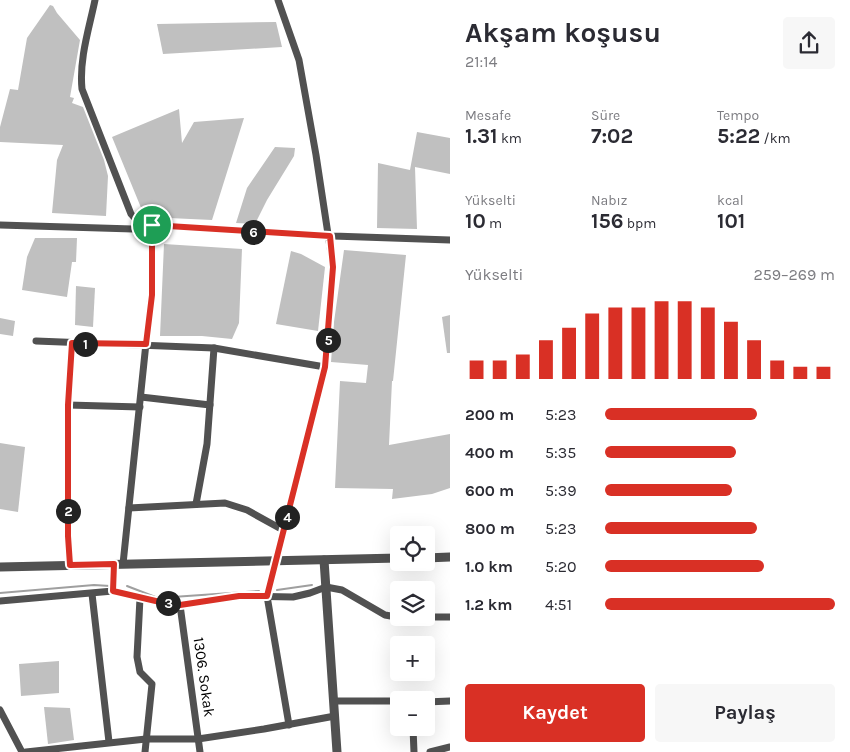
<!DOCTYPE html>
<html lang="tr">
<meta charset="utf-8">
<style>
:root{--surface:#fff;--page:#f7f7f7;--text:#2b2b33;--muted:#7c7c81;--accent:#d93025}
body{margin:0;font-family:Karla,sans-serif;background:var(--page);color:var(--text);height:100vh;display:flex;flex-direction:column;font-size:19px;white-space:nowrap}
*{box-sizing:border-box;margin:0}
p{font-size:16px;color:var(--muted)}
.icon{flex:none;width:28px;height:28px;fill:none;stroke:currentColor;stroke-width:2;stroke-linecap:round;stroke-linejoin:round}
.map{position:relative;flex:1;overflow:hidden}
.side{display:flex;flex-direction:column;background:var(--surface);width:400px}
.side>*{flex:none}
.tools{position:absolute;left:390px;top:526px;display:grid;gap:10px}
.tools a{display:grid;place-items:center;width:45px;height:45px;border-radius:5px;background:var(--surface);box-shadow:0 5px 20px #0002;font-size:25px}
.pin{position:absolute;display:grid;place-items:center;width:42px;height:42px;color:#fff;margin:-21px;border:2px solid #fff;border-radius:50%;box-shadow:0 1px 5px #0007}
.km{position:absolute;width:25px;height:25px;margin:-12px;border-radius:50%;background:#222;color:#fff;font-size:14px;line-height:25px;text-align:center}
.round{display:grid;place-items:center;flex:none;width:52px;height:52px;border-radius:5px;background:var(--page)}
.overview{display:flex;align-items:center;justify-content:space-between;height:85px;padding:0 15px}
h1{font-size:28px;font-weight:700;line-height:38px}
.stats{display:grid;grid-template-columns:repeat(3,1fr);gap:8px;height:85px;padding:5px 15px}
.stats div{display:grid;align-content:center}
.stats b{font-size:21px;font-weight:700}
.stats small{font-size:14px;font-weight:400}
.stats p{font-size:14px}
.chart{height:140px;padding:10px 15px}
.chart p{display:flex;justify-content:space-between}
.chart svg{width:100%;height:90px;margin-top:5px;stroke:var(--accent);stroke-width:6}
.action{display:flex;gap:10px;margin-top:auto;padding:10px 15px}
.action a{flex:1;height:58px;border-radius:5px;background:var(--accent);color:#fff;font-size:20px;font-weight:700;line-height:58px;text-align:center}
.action a+a{background:var(--page);color:var(--text)}
ul{padding:0 15px;list-style:none;font-size:16px}
li{display:grid;grid-template-columns:80px 60px 1fr;align-items:center;height:38px}
li i{height:12px;border-radius:6px;background:var(--accent)}
main{display:flex;flex:1;min-height:0}
.map>svg:first-child{display:block}
.lines{fill:none;stroke-linecap:round;stroke-linejoin:round}
.stream{stroke:#9f9f9f;stroke-width:2}
.building{fill:#c0c0c0}
.minor{stroke:#515151;stroke-width:7}
.tertiary{stroke:#515151;stroke-width:9}
.route-casing{stroke:#fff;stroke-width:10}
.route{stroke:#d93025;stroke-width:6}
.labels{text-anchor:middle;dominant-baseline:central;stroke-width:4.5;stroke-linejoin:round;paint-order:stroke}
.street-label{font-size:15px;fill:#000;stroke:#fff}
</style>
<main>
<div class="map">
<svg width="450" height="752" viewBox="0 0 450 752">
<rect width="100%" height="100%" fill="#fff"/>
<g class="lines">
<g class="stream">
<path d="M127 586 158 598 259 591"/>
<path d="M277 590 312 585"/>
<path d="M0 593 94 585 110 586"/>
</g>
</g>
<g class="building">
<path d="M50 5 53 6 57 13 80 40 70 97 74 98 72 103 83 107 104 160 108 176 106 216 52 213 57 160 63 145 0 142V127L10 89 18 90 27 38Z"/>
<path d="M276 22 282 47 163 54 157 24Z"/>
<path d="M179 109 182 143 194 122 244 118 212 220 169 218 144 215 112 137Z"/>
<path d="M417 132 450 138V174L415 167 417 229 377 228 378 163 410 170Z"/>
<path d="M275 147 295 148 294 156 267 200 255 224 236 223 247 188Z"/>
<path d="M35 238H77L76 262H72L67 297 22 290 27 257Z"/>
<path d="M164 244 242 249 239 323 232 339 202 336H160Z"/>
<path d="M344 250 406 255 393 381H392L389 445 450 434V488L432 494 392 499 393 489 335 488 340 381 366 383 368 365 331 362 334 322Z"/>
<path d="M291 251 301 254 325 267 318 331 276 324Z"/>
<path d="M76 286 95 288 93 327 75 325Z"/>
<path d="M450 315V353H447L442 317Z"/>
<path d="M0 318 15 321 13 336 0 334Z"/>
<path d="M0 443 25 447 18 512 0 509Z"/>
<path d="M59 661V693L21 696 19 664Z"/>
<path d="M44 707 70 708 74 740 48 744Z"/>
</g>
<g class="lines">
<g class="minor">
<path d="M95 0C89 29 79 59 82 89L131 214 142 226"/>
<path d="M278 0 299 60 316 155 333 267 325 367 267 596 289 725"/>
<path d="M0 225 133 229 151 225 333 236 450 240"/>
<path d="M36 341 214 348 325 367"/>
<path d="M141 397 210 405"/>
<path d="M68 405 140 407"/>
<path d="M196 504 207 444 214 348"/>
<path d="M129 508 225 503 247 510 283 530"/>
<path d="M123 564 151 295V225"/>
<path d="M70 565C64 492 67 416 72 343"/>
<path d="M113 591 114 564"/>
<path d="M92 594 109 742"/>
<path d="M140 598 137 657 140 672 152 684 145 752"/>
<path d="M0 601 113 591 159 602 180 605 239 596 293 597 310 593 326 587 342 590 385 615 402 618"/>
<path d="M180 605 200 752"/>
<path d="M426 617H450"/>
<path d="M334 701H399"/>
<path d="M426 702 450 701"/>
<path d="M0 710 22 752"/>
<path d="M413 728 414 752"/>
<path d="M26 752 146 739H198L264 729 335 716"/>
<path d="M430 752 450 747"/>
</g>
<g class="tertiary">
<path d="M426 558 450 557"/>
<path d="M324 560 337 752"/>
<path d="M0 567 399 558"/>
</g>
</g>
<g class="lines">
<defs>
<path id="route" d="M152 225 330 236 333 267 325 367 267 596H239L180 605 160 602 113 591 114 564 70 565 68 536V405L72 343 146 344 152 295Z"/>
</defs>
<use href="#route" class="route-casing"/>
<use href="#route" class="route"/>
</g>
<g class="labels">
<g class="street-label">
<text transform="translate(204 677) rotate(82)">1306. Sokak</text>
</g>
</g>
</svg>
<div class="tools">
<a><svg class="icon" aria-label="locate" viewBox="0 0 24 24"><circle cx="12" cy="12" r="6"/><path d="M12 2v4M12 18v4M2 12h4M18 12h4"/></svg></a>
<a><svg class="icon" aria-label="layers" viewBox="0 0 24 24"><path d="M12 4l9 5-9 5-9-5zM3 14l9 5 9-5"/></svg></a>
<a>+</a>
<a>−</a>
</div>
<div class="pin" style="left:152px;top:225px;background:#1e9e55"><svg class="icon" aria-label="arrive" viewBox="0 0 24 24"><path d="M6 21V4h12l-3 4 3 4H6"/></svg></div>
<b class="km" style="left:85px;top:344px">1</b>
<b class="km" style="left:68px;top:511px">2</b>
<b class="km" style="left:168px;top:603px">3</b>
<b class="km" style="left:287px;top:517px">4</b>
<b class="km" style="left:328px;top:340px">5</b>
<b class="km" style="left:253px;top:232px">6</b>
</div>
<section class="side">
<div class="overview"><div><h1>Akşam koşusu</h1><p>21:14</p></div><a class="round"><svg class="icon" aria-label="share" viewBox="0 0 24 24"><path d="M12 15V3M7 8l5-5 5 5M5 13v7h14v-7"/></svg></a></div>
<div class="stats">
<div><p>Mesafe</p><b>1.31<small> km</small></b></div>
<div><p>Süre</p><b>7:02</b></div>
<div><p>Tempo</p><b>5:22<small> /km</small></b></div>
</div>
<div class="stats">
<div><p>Yükselti</p><b>10<small> m</small></b></div>
<div><p>Nabız</p><b>156<small> bpm</small></b></div>
<div><p>kcal</p><b>101</b></div>
</div>
<div class="chart"><p><span>Yükselti</span>259–269 m</p>
<svg viewBox="0 0 160 44" preserveAspectRatio="none"><path d="M5 44V35M15 44V35M25 44V32M35 44V25M45 44V19M55 44V12M65 44V9M75 44V9M85 44V6M95 44V6M105 44V9M115 44V16M125 44V25M135 44V35M145 44V38M155 44V38"/></svg>
</div>
<ul>
<li><b>200 m</b>5:23<i style="width:66%"></i></li>
<li><b>400 m</b>5:35<i style="width:57%"></i></li>
<li><b>600 m</b>5:39<i style="width:55%"></i></li>
<li><b>800 m</b>5:23<i style="width:66%"></i></li>
<li><b>1.0 km</b>5:20<i style="width:69%"></i></li>
<li><b>1.2 km</b>4:51<i style="width:100%"></i></li>
</ul>
<div class="action"><a>Kaydet</a><a>Paylaş</a></div>
</section>
</main>
